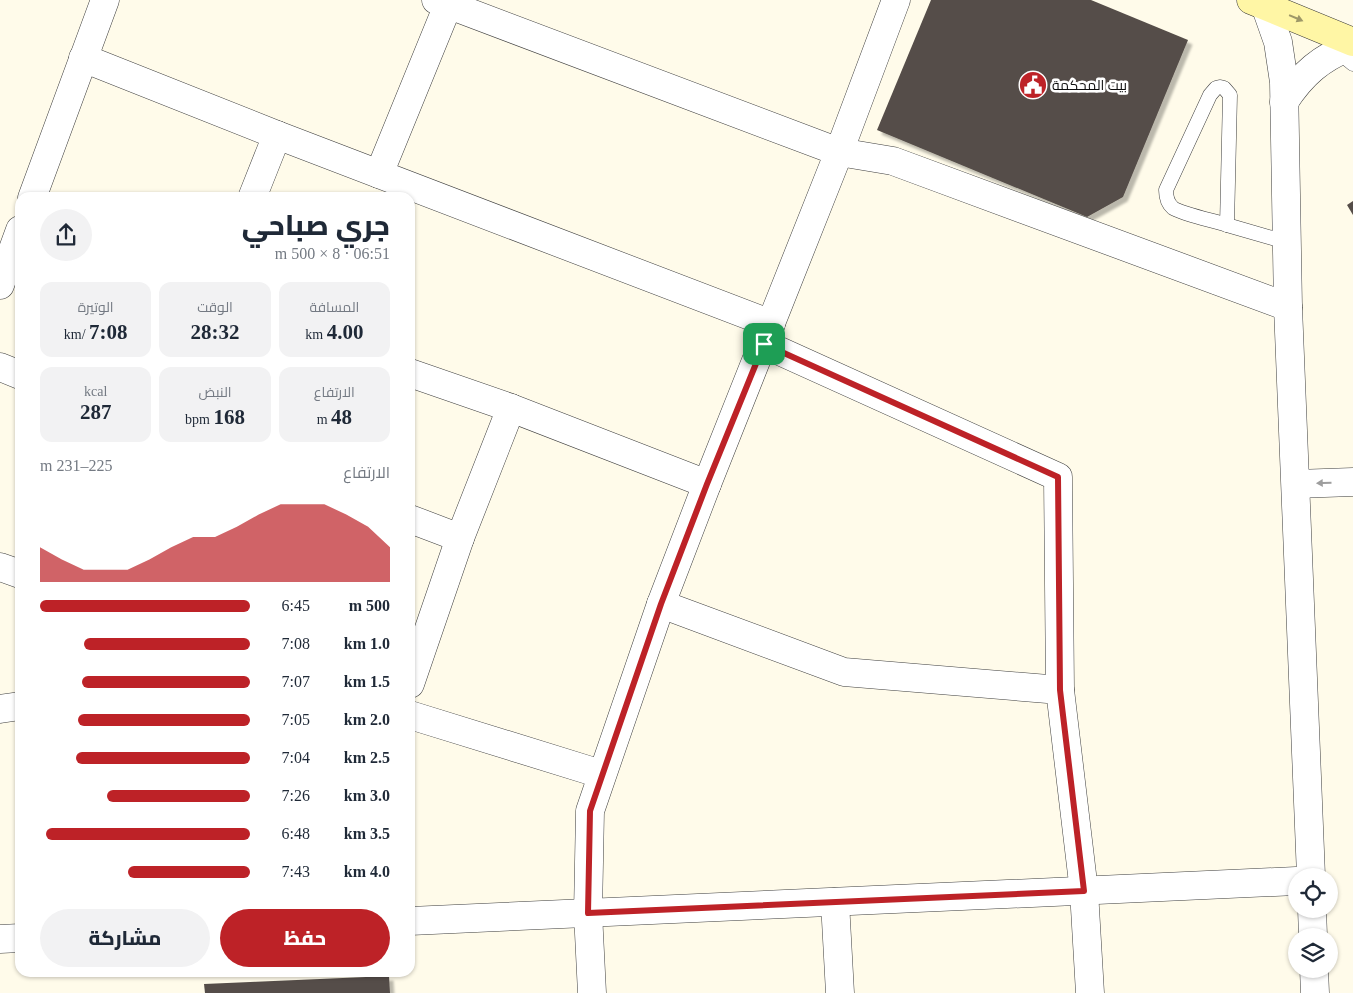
<!DOCTYPE html>
<html lang="ar">
<meta charset="utf-8">
<style>
:root{--surface:#fff;--page:#f2f2f3;--text:#1f2937;--muted:#747a83;--accent:#bd2227}
body{margin:0;font-family:"Times New Roman",Cairo,serif;background:var(--page);color:var(--text);direction:rtl;height:100vh;display:flex;flex-direction:column;font-size:19px;white-space:nowrap}
*{box-sizing:border-box;margin:0}
p{font-size:16px;color:var(--muted)}
.icon{flex:none;width:28px;height:28px;fill:none;stroke:currentColor;stroke-width:2;stroke-linecap:round;stroke-linejoin:round}
.map{position:relative;flex:1;overflow:hidden;direction:ltr}
.sheet{position:absolute;left:15px;top:192px;width:400px;height:785px;display:flex;flex-direction:column;background:var(--surface);border-radius:15px;box-shadow:0 1px 4px #0004;direction:rtl}
.sheet>*{flex:none}
.buttons{position:absolute;left:1288px;top:868px;display:grid;gap:10px}
.buttons a{display:grid;place-items:center;width:50px;height:50px;border-radius:50%;background:var(--surface);box-shadow:0 1px 4px #0004;font-size:25px}
.pin{position:absolute;display:grid;place-items:center;width:42px;height:42px;color:#fff;margin:-21px;border-radius:10px;box-shadow:0 2px 8px #0006}
.round{display:grid;place-items:center;flex:none;width:52px;height:52px;border-radius:26px;background:var(--page)}
.summary{display:flex;align-items:center;justify-content:space-between;height:85px;padding:0 25px}
h1{font-size:28px;font-weight:800;line-height:38px}
.metrics{display:grid;grid-template-columns:repeat(3,1fr);gap:8px;height:85px;padding:5px 25px}
.metrics div{display:grid;align-content:center;border-radius:12px;background:var(--page);text-align:center}
.metrics b{font-size:21px;font-weight:800}
.metrics small{font-size:14px;font-weight:400}
.metrics p{font-size:14px}
.chart{height:140px;padding:10px 25px}
.chart p{display:flex;justify-content:space-between}
.chart svg{width:100%;height:90px;margin-top:5px;fill:var(--accent);opacity:.7}
.cta{display:flex;gap:10px;margin-top:auto;padding:10px 25px}
.cta a{flex:1;height:58px;border-radius:30px;background:var(--accent);color:#fff;font-size:20px;font-weight:800;line-height:58px;text-align:center}
.cta a+a{background:var(--page);color:var(--text)}
ul{padding:0 25px;list-style:none;font-size:16px}
li{display:grid;grid-template-columns:80px 60px 1fr;align-items:center;height:38px}
li i{height:12px;border-radius:6px;background:var(--accent)}
.map>svg:first-child{display:block}
.building{fill:#554d48;filter:url(#shadow)}
.lines{fill:none;stroke-linecap:round;stroke-linejoin:round}
.lane-casing{stroke:#3f3f3f;stroke-width:15}
.street-casing{stroke:#3f3f3f;stroke-width:29}
.secondary-casing{stroke:#2e2e2e;stroke-width:29}
.lane{stroke:#fff;stroke-width:14}
.street{stroke:#fff;stroke-width:28}
.secondary{stroke:#fff6a5;stroke-width:28}
.oneway{fill:#9e9868}
.oneway2{fill:#9e9e9e}
.route-casing{stroke:#fff;stroke-width:10}
.route{stroke:#bd2227;stroke-width:6}
.labels{text-anchor:middle;dominant-baseline:central;stroke-width:5;stroke-linejoin:round;paint-order:stroke}
.poi-label{font-size:14px;fill:#0c0c0c;stroke:#fff;text-anchor:start}
</style>
<div class="map">
<svg width="1353" height="993" viewBox="0 0 1353 993">
<defs>
<filter id="shadow"><feDropShadow dx="4.5" dy="4.5" stdDeviation="1" flood-color="#0004"/></filter>
</defs>
<rect width="100%" height="100%" fill="#fffbea"/>
<g class="building">
<path d="M931 0H1091L1188 40 1123 197 1087 217 877 130Z"/>
<path d="M1353 201V215L1347 205Z"/>
<path d="M389 976 390 993H205L204 984Z"/>
</g>
<g class="lines">
<defs>
<g id="lane">
<path d="M1337 51 1353 64"/>
<path d="M1220 87 1224 88 1230 95 1227 225C1215 221 1182 214 1173 208 1167 203 1166 197 1166 190L1210 95 1216 88Z"/>
<path d="M1227 225 1286 242"/>
</g>
<g id="street">
<path d="M436 0 839 152 893 161 1288 307"/>
<path d="M1265 5 1278 42 1284 82 1288 307 1311 876"/>
<path d="M83 58 277 135 771 324"/>
<path d="M1284 102C1303 73 1321 58 1353 45"/>
<path d="M379 174 448 5"/>
<path d="M32 198 105 0"/>
<path d="M252 198 277 135"/>
<path d="M0 285 20 230"/>
<path d="M764 344 1058 477 1060 690 1084 891 1090 993"/>
<path d="M0 367 20 375"/>
<path d="M410 373 511 408 707 484"/>
<path d="M1296 484 1353 482"/>
<path d="M410 519 460 538"/>
<path d="M0 567 20 574"/>
<path d="M661 604 844 672 1060 690"/>
<path d="M410 684 460 538 511 408"/>
<path d="M0 709 20 706"/>
<path d="M410 715 601 774"/>
<path d="M835 902 840 993"/>
<path d="M1312 909 1313 936"/>
<path d="M410 921 1296 881"/>
<path d="M0 939 20 938"/>
<path d="M1314 969 1315 993"/>
<path d="M592 993 588 913 590 811 661 604 707 484 839 152 896 0"/>
</g>
<path id="secondary" d="M1251 0 1353 42"/>
</defs>
<use href="#lane" class="lane-casing"/>
<use href="#street" class="street-casing"/>
<use href="#secondary" class="secondary-casing"/>
<use href="#lane" class="lane"/>
<use href="#street" class="street"/>
<use href="#secondary" class="secondary"/>
</g>
<defs><path id="oneway-solid" d="M-6-.8H1V-3.2L6.5 0L1 3.2V.8H-6Z" transform="scale(1.25)"/></defs>
<use class="oneway" href="#oneway-solid" transform="translate(1296 18) rotate(23)"/>
<use class="oneway2" href="#oneway-solid" transform="translate(1324 483) rotate(178)"/>
<g class="lines">
<defs>
<path id="route" d="M764 344 1058 477 1060 690 1084 891 588 913 590 811 661 604 707 484Z"/>
</defs>
<use href="#route" class="route-casing"/>
<use href="#route" class="route"/>
</g>
<defs>
<symbol id="civic-disc" viewBox="-11 -11 22 22"><circle r="9.5" fill="#bd2227" stroke="#fff"/><path d="M-.6-6.5H3V-4.5H.6V-3L4-1V1h2V6H-6V1h2V-1L-.6-3ZM-1.2 2.5V6h2.4V2.5Z" fill="#fff"/></symbol>
</defs>
<g fill-rule="evenodd">
<use href="#civic-disc" x="1017" y="69" width="32" height="32"/>
</g>
<g class="labels">
<g class="poi-label">
<text x="1052" y="85">بيت المحكمة</text>
</g>
</g>
</svg>
<div class="buttons">
<a><svg class="icon" aria-label="locate" viewBox="0 0 24 24"><circle cx="12" cy="12" r="6"/><path d="M12 2v4M12 18v4M2 12h4M18 12h4"/></svg></a>
<a><svg class="icon" aria-label="layers" viewBox="0 0 24 24"><path d="M12 4l9 5-9 5-9-5zM3 14l9 5 9-5"/></svg></a>
</div>
<div class="pin" style="left:764px;top:344px;background:#1e9e55"><svg class="icon" aria-label="arrive" viewBox="0 0 24 24"><path d="M6 21V4h12l-3 4 3 4H6"/></svg></div>
<section class="sheet">
<div class="summary"><div><h1>جري صباحي</h1><p>06:51 · 8 × 500 m</p></div><a class="round"><svg class="icon" aria-label="share" viewBox="0 0 24 24"><path d="M12 15V3M7 8l5-5 5 5M5 13v7h14v-7"/></svg></a></div>
<div class="metrics">
<div><p>المسافة</p><b>4.00<small> km</small></b></div>
<div><p>الوقت</p><b>28:32</b></div>
<div><p>الوتيرة</p><b>7:08<small> /km</small></b></div>
</div>
<div class="metrics">
<div><p>الارتفاع</p><b>48<small> m</small></b></div>
<div><p>النبض</p><b>168<small> bpm</small></b></div>
<div><p>kcal</p><b>287</b></div>
</div>
<div class="chart"><p><span>الارتفاع</span>225–231 m</p>
<svg viewBox="0 0 160 44" preserveAspectRatio="none"><path d="M0 44V27L10 33L20 38L30 38L40 38L50 33L60 27L70 22L80 22L90 17L100 11L110 6L120 6L130 6L140 11L150 17L160 27V44z"/></svg>
</div>
<ul>
<li><b>500 m</b>6:45<i style="width:100%"></i></li>
<li><b>1.0 km</b>7:08<i style="width:79%"></i></li>
<li><b>1.5 km</b>7:07<i style="width:80%"></i></li>
<li><b>2.0 km</b>7:05<i style="width:82%"></i></li>
<li><b>2.5 km</b>7:04<i style="width:83%"></i></li>
<li><b>3.0 km</b>7:26<i style="width:68%"></i></li>
<li><b>3.5 km</b>6:48<i style="width:97%"></i></li>
<li><b>4.0 km</b>7:43<i style="width:58%"></i></li>
</ul>
<div class="cta"><a>حفظ</a><a>مشاركة</a></div>
</section>
</div>
